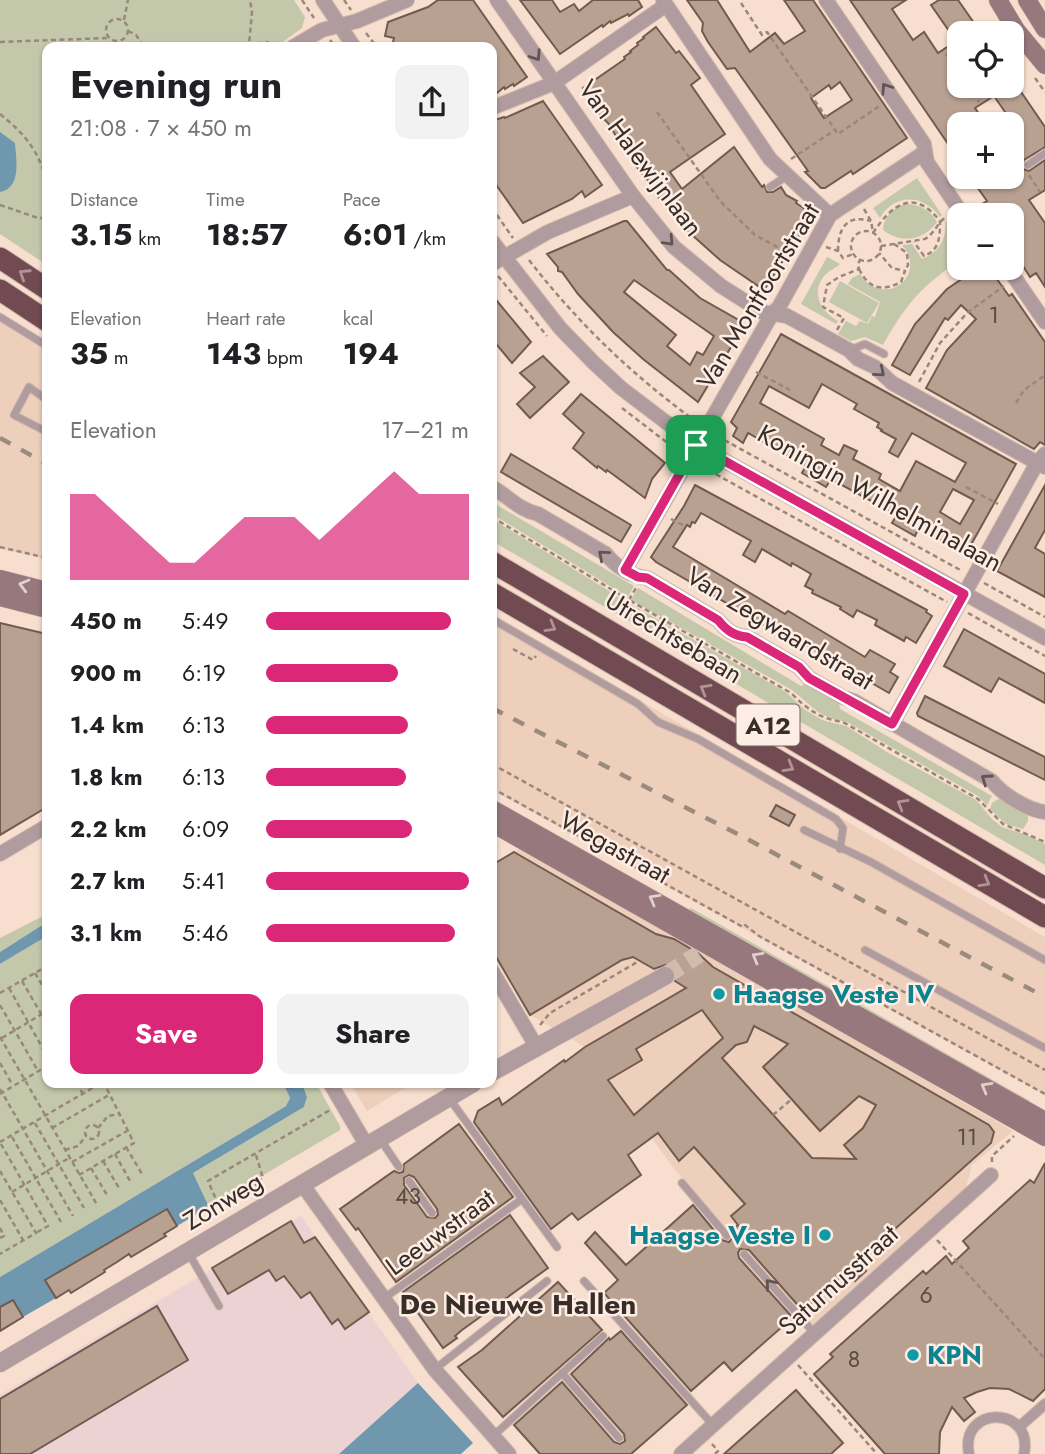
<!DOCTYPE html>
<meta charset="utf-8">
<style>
:root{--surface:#fff;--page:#f2f2f2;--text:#202124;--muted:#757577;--accent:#db2777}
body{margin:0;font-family:Jost,sans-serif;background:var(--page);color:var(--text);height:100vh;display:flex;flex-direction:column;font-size:26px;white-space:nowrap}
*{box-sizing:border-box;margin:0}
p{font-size:23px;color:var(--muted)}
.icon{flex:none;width:38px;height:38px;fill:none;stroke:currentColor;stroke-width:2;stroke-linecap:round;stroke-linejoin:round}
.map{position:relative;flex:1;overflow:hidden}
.panel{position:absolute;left:42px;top:42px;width:455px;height:1046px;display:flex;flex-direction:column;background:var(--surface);border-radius:14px;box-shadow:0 2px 5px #0004}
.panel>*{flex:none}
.buttons{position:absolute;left:947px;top:21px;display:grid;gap:14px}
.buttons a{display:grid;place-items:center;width:77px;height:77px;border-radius:14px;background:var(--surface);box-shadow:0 2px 5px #0004;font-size:35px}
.pin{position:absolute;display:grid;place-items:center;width:60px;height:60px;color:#fff;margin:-30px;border-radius:14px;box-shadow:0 4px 10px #0006}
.round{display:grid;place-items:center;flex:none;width:74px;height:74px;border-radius:14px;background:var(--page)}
.overview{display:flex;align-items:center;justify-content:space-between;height:119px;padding:0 28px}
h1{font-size:38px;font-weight:700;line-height:52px}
.stats{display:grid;grid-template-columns:repeat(3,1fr);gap:10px;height:119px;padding:7px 28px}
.stats div{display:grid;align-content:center}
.stats b{font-size:30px;font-weight:700}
.stats small{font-size:19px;font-weight:400}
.stats p{font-size:19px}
.chart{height:196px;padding:14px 28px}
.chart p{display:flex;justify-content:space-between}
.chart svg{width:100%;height:126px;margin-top:7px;fill:var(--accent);opacity:.7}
.cta{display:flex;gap:14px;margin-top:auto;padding:14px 28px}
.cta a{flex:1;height:80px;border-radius:14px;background:var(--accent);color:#fff;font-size:28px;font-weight:700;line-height:80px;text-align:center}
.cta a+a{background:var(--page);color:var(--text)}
ul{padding:0 28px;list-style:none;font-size:23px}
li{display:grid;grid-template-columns:112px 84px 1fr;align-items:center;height:52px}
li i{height:18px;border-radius:9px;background:var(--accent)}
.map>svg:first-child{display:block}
.built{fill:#eecfbc}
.industrial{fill:#edd2d3}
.green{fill:#c3c8ab}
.water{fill:#6f98af}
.building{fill:#b9a192;stroke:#715b4e;stroke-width:2;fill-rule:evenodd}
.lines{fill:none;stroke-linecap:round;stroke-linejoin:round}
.tertiary-tunnel{stroke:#d1bbad;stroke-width:18;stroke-dasharray:18 9;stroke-linecap:butt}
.service-casing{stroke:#d1bbad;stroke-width:9}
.pedestrian-casing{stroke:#d1bbad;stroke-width:12}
.minor-casing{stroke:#d1bbad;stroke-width:16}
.tertiary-casing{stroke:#d1bbad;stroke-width:19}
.secondary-casing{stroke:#d1bbad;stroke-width:19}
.motorway-casing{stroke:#d1bbad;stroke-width:23}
.path{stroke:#99877c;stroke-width:2.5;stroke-dasharray:5 3.5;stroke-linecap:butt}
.service{stroke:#b09b9e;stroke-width:7}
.pedestrian{stroke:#b09b9e;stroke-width:10}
.minor{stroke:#b09b9e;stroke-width:14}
.tertiary{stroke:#b09b9e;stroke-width:18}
.secondary{stroke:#96787d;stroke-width:18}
.motorway{stroke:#724a51;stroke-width:21}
.rail{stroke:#9b8a7e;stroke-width:4.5;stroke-dasharray:12 12;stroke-linecap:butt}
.oneway{stroke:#625451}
.oneway2{stroke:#b19393}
.oneway3{stroke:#e3d0ca}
.route-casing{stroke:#fff;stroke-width:14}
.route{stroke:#db2777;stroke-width:9}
.culture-dot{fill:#0f9aa8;stroke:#fdede4;stroke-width:2.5}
.labels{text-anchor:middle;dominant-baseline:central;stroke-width:5;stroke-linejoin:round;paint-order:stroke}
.number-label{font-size:23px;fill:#584b42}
.shield{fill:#fdede4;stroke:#736760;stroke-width:2}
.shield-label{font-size:24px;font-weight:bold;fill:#382e28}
.street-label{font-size:26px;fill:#382e28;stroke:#fdede4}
.culture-label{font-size:26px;font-weight:bold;fill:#0d838f;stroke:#fdede4;text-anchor:start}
.neighbourhood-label{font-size:28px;font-weight:bold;fill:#382e28;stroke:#fdede4}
</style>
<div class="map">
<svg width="1045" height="1454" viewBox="0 0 1045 1454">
<rect width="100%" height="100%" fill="#f7dece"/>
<g class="built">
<path d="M0 313 47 342V559L0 549Z"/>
<path d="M492 614 1045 937V1095L492 790Z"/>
<path d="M519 849 905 1065 904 1068 1013 1131 972 1165 965 1191 814 1326 675 1170 585 1047 530 1015 492 950V866Z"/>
<path d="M350 1083H413L367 1111Z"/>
</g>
<path class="industrial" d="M301 1216 418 1383 420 1390 350 1454H0V1395Z"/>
<g class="green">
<path d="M0 0H294L305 17 302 28 276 47H47V265L0 234Z"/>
<path d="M917 178 942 215 940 217C924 194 894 193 880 218L873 208Z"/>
<path d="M904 204C918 204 930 209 937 222 923 241 901 244 883 230 884 217 891 209 904 204Z"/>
<path d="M954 217 959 223 956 238 959 243V261C922 285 904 307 883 345L865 337 851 341 838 334 846 321 856 326 860 321 868 324 872 316 875 317 880 302 848 284 852 278 860 274C883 310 929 276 902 245L912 244 922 259C939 252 946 240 946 222Z"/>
<path d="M827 257 840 264C836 268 830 270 826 274 809 291 821 312 838 321L836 324 801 304Z"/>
<path d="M840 281 879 303 867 323 829 302Z"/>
<path d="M492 502 634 586 628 597 492 514Z"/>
<path d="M492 519 627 602 786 692 804 709 822 720 846 726 887 752 976 800 993 820 1002 827 1030 836 1045 844V865L492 541Z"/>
<path d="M638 588 801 686 804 684 839 704 840 709 992 796 987 805 978 796 847 722 832 719 818 712 792 690 631 600Z"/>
<path d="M1000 798 1028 814V821L1023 829 1006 824 990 809 992 803Z"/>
<path d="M691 908 1030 1101 1027 1106 685 911Z"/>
<path d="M47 914V922L0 952V938Z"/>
<path d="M47 936V1083H283L290 1098 286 1106 0 1277V964Z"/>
<path d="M302 1083H316L340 1126V1130L209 1207 193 1173 304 1107 307 1097Z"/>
</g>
<g class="water">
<path d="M0 132 15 143C16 159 22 188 0 192Z"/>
<path d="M47 922V936L0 964V952Z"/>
<path d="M283 1083H302L307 1097 304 1107 193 1173 209 1207 177 1226 166 1209 46 1280 56 1298 23 1317 13 1300 0 1307V1277L286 1106 290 1098Z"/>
<path d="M418 1383 473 1443 461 1454H339Z"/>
</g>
<g class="building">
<path d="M438 0H473L527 77 514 86 513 84 505 89 504 87 497 93 492 86V47L392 46 394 38 385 36 388 22 428 7Z"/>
<path d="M520 0H552L560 12 574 4 579 11 593 0H638L642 7 629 16 628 14 611 23 610 21 603 27 602 25 560 54Z"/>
<path d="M687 0H717L750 52 775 33 784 44 805 31 784 0H813L907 138 853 174 851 171 825 188H821L805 172 808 171 735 68 727 69 708 42 702 31 703 23ZM840 82 852 100 824 118 811 98 829 85 831 89Z"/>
<path d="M850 0H906L892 9 913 40 924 32 938 53 956 41 931 5 939 0H958L981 33H959V86H1017L1045 127V147L1024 160 1022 165 1023 169 1029 171 1045 160V190L1029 200 1045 223V287L1036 273 1030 277 1016 255 1022 252 1012 238V215H989L982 204 987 201 970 177H1012V166L1014 165 1012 161V122L994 96 975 108 986 124H959V160Z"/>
<path d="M656 27 676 53 679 51 700 78 691 85 725 134 670 172 682 189 734 147 762 187 764 185 767 192H773L781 187 786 195 797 201 796 203 808 211 796 232 800 234 764 290 720 260 681 225 654 192 655 189 636 166 637 163 624 149 608 123 600 115 583 88 625 59 624 57 631 52 630 51 638 45 637 43 644 38 643 37Z"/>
<path d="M543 101 602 185 585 197 582 191 572 199 523 223 492 179V121L504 117 505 118Z"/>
<path d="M624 221H627L667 270H669L700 298 742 322 743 327 698 402 643 359 613 332 578 294 562 272 558 271V267L547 254ZM634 280 714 336 703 355 697 352 690 365 667 346 676 335 624 292Z"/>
<path d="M978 268H989L1009 296 1012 294 1045 342V445L1040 442 1034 449 926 388 947 350 976 319 961 305 948 320 945 318 910 375 892 365 915 324 947 289Z"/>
<path d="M492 295 531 342 512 363 492 339Z"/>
<path d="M781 334 1016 464 967 552 961 549 960 551 919 527 915 536 892 523 897 515 831 479 826 487 802 473 806 466 748 433 743 443 733 436 737 428 731 422ZM822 384 857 404 854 409 879 423 877 427 882 430 881 431 896 439 889 452 898 457 912 433 966 463 955 482 916 461 900 491 879 479 881 474 853 459 857 451 844 445 839 455 821 445 824 439 760 403 769 386 809 408ZM953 489 974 500 960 524 940 512Z"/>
<path d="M543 356 569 382 530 418 517 404 535 387 520 373Z"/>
<path d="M581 394 665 463 652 479 645 498 607 470 606 472 598 466 597 468 573 448 584 433 563 414Z"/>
<path d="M511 454 631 525 621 542 501 472Z"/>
<path d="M695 485 927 610 926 612 932 616 916 643 906 637 904 641 875 625 877 620 857 610 853 617 840 609 841 607 812 593 813 590 805 586 811 574 792 563 791 566 762 549 755 562 743 555 751 541 701 513 695 523 692 522 690 527 687 525 673 547 785 614 788 611 865 657 870 650 895 664 890 672 898 677 889 693 771 625H764L656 562 651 557 684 506Z"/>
<path d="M1045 485V530L1035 548 1045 554V597L997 571Z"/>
<path d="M0 623 47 634V807L0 835Z"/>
<path d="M964 629 1045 674V703L999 678 991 692 944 666Z"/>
<path d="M925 696 1045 757V780L918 716 917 713Z"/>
<path d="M776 805 795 815 789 826 770 816Z"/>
<path d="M514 852 656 934 674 939 698 953 713 967 989 1125 994 1132 991 1143 858 1262 866 1271 855 1281 847 1271 803 1311 749 1250 740 1249 738 1253 739 1258 794 1319 784 1328 783 1326 732 1371 724 1362 691 1391 604 1293 618 1280 585 1243 595 1232 626 1265 693 1205 722 1240 729 1242 733 1237 731 1231 738 1225 731 1216 745 1204 694 1147 679 1161 658 1133 628 1155 641 1175 578 1220 572 1213 551 1229 474 1122 478 1111 499 1098 502 1105 564 1060 565 1062 585 1047 686 988 675 981V971L670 966 665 965 654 969 633 957 622 960 530 1015 492 950V865ZM702 1010 723 1038 634 1115 608 1080 642 1060 636 1049ZM754 1026 788 1044 763 1067 820 1131 859 1096 876 1105 863 1128 844 1145 856 1159 812 1158 722 1058 736 1045 747 1042Z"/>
<path d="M459 1124 513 1197 396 1282 358 1228 356 1230 340 1209 394 1171 399 1173 403 1172 404 1164ZM409 1175 414 1177 437 1209 438 1215 435 1218 427 1217 404 1185V1178Z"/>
<path d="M1045 1163V1389L1033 1401 1009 1389 990 1388 977 1392 964 1398 975 1412 964 1421 952 1407 940 1432 939 1454H885L814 1374 833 1357 830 1354 923 1271 926 1274 946 1256 952 1264 969 1248 963 1241 1030 1180 1034 1183Z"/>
<path d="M167 1209 177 1226 164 1234 166 1236 131 1257 129 1254 117 1262 104 1270 105 1272 71 1293 69 1290 56 1298 45 1280Z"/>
<path d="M510 1215 548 1268 462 1330 455 1336 457 1338 443 1348 403 1292Z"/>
<path d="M291 1221 304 1243 315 1237 369 1312 345 1329 338 1319 332 1324 310 1292 301 1298 284 1276 276 1281 269 1270 228 1294 212 1268Z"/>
<path d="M558 1282 602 1330 503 1417 458 1367 482 1350Z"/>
<path d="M13 1300 23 1317 0 1331V1307Z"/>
<path d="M157 1306 188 1360 30 1454H0V1399Z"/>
<path d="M621 1331 687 1405 631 1454H540L514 1425 562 1382 614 1442 620 1444 625 1441 624 1434 571 1374 609 1338 610 1340Z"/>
<path d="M796 1390 843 1443 831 1454H724Z"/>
</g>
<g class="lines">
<path class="tertiary-tunnel" d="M665 976 699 954"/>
<defs>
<g id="service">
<path d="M1028 165 1045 153"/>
<path d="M770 187 787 176"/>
<path d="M0 317 47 346"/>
<path d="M850 350 865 344 884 354"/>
<path d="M47 400 29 387 14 415 47 432"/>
<path d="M492 619 638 704 658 722 698 739 836 819 843 828 840 849"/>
<path d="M804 830 871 862 1045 960"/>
<path d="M865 950 1045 1048"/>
<path d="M380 1139 399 1167"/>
<path d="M409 1181 432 1213"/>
<path d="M682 1183 727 1236"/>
<path d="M522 1199 557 1247"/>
<path d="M188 1252 219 1306"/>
<path d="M744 1254 815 1334"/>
<path d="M584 1281 713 1425"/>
<path d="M383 1299 522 1199 449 1098"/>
<path d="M435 1369 547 1281"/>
<path d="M562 1373 619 1438"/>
<path d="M493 1436 603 1336"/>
</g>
<g id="pedestrian">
<path d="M1019 1427 1045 1404"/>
<path d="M969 1454C959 1405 1034 1405 1024 1454"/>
</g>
<g id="minor">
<path d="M323 0 354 47"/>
<path d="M497 0 633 196 674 247 721 286 762 312 787 316 849 350 858 359 875 367 892 383 1045 467"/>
<path d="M663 0 770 159 830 215"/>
<path d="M826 0 924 144 927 162 963 215"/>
<path d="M293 47 322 30 357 21 407 0"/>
<path d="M492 108 554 83 666 5"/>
<path d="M492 241 560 328 594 363 621 388 696 445 1045 638"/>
<path d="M492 264 548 232 633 196"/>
<path d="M1008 268 1045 322"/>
<path d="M492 487C508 496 519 510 538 514L606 554C615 566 632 577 647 578L718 620C726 630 734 636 747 637L799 667 809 678 842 697 854 701 992 781C1003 795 1028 810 1045 812"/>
<path d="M625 570 772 314 779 307 830 215 925 152"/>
<path d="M892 724 1037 463 1045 454"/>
<path d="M0 854 47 826"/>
<path d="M492 971 536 1046"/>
<path d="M330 1083 367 1146"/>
<path d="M302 1184 435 1370 509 1454"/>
<path d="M681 1454 991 1175"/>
</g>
<g id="tertiary">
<path d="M492 1072 665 976"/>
<path d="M0 1363 473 1083"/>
</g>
<g id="secondary">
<path d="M998 0 1016 30 1045 65"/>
<path d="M1027 0 1045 29"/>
<path d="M0 579 47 591"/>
<path d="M0 597 47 609"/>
<path d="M492 809 1045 1121"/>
<path d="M492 823 1045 1137"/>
</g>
<g id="motorway">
<path d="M0 258 47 289"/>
<path d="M0 290 47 321"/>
<path d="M492 562 1045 888"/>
<path d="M492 593 1045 917"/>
</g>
</defs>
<use href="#service" class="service-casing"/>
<use href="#pedestrian" class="pedestrian-casing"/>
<use href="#minor" class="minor-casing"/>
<use href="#tertiary" class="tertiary-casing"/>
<use href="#secondary" class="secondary-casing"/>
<use href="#motorway" class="motorway-casing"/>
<g class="path">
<path d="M302 0 314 18"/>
<path d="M344 0 351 10"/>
<path d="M741 3 762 35 767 32 838 134 881 105"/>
<circle cx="117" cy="30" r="11"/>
<path d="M124 20 128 0"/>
<path d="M128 31 136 35 144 47"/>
<path d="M366 33 377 47"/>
<path d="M330 40 335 47"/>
<path d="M0 42 108 38"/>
<path d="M249 45 266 42 279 46"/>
<path d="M236 47 249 45 252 12 250 0"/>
<path d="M946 54 959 71"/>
<path d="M1035 78 1045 92"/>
<path d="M968 86 979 102"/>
<path d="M657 112 720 201 755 235 792 255"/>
<path d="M0 114C26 135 37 149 47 181"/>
<path d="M1012 151 1019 162"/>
<path d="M791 159 835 130"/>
<path d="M1029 175 1040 192"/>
<path d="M0 205 38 218H47"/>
<path d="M492 208 513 238"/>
<path d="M864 209 871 221 873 232"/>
<circle cx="866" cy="246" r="15"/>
<path d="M873 233C892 204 914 188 940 221 940 236 940 250 924 256L914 242"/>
<path d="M894 244 907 253 908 265 905 271"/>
<path d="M881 246 925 239C935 233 937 223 947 216"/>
<path d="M826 247 838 251 843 258 853 254"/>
<path d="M838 251C838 228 847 214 871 221"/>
<path d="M529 260C577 322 631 374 694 420"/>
<path d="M859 269C869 289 882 292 901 282L905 271 892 268 879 253"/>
<path d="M498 276 547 336"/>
<path d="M837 330 844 318 823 307 827 285 839 277 859 269 858 264 860 260"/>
<path d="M756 372 790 390"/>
<path d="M919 382 940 343 967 313 1004 286"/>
<path d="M1016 403 1024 390 1045 375"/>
<path d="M622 408 678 451"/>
<path d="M717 436 962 571"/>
<path d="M701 466 947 602"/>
<path d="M966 487 998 504"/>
<path d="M492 517 629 600 791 693C807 709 820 719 843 722L978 799 1003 824 1045 842"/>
<path d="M671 519 685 526"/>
<path d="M0 547 47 558"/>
<path d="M984 583 1045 617"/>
<path d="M629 600 636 588"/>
<path d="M968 613 1045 656"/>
<path d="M513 649 533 660 536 656"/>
<path d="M492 764 1045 1070"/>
<path d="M492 788 743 927 745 925 759 936 1045 1094"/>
<path d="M35 973 47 993"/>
<path d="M22 981 47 1024"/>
<path d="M9 988 47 1056"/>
<path d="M0 993 47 966"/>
<path d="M0 1005 38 1071"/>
<path d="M540 1025 550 1013 639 961"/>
<path d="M0 1037 96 1203"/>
<path d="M2 1038 47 1011"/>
<path d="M0 1063 12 1084"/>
<path d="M76 1083 83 1094"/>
<path d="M0 1089 73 1216"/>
<path d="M0 1094 47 1066"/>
<path d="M773 1115 792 1099"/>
<path d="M35 1123 84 1208"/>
<circle cx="92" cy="1132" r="7"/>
<path d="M52 1128 109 1095"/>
<path d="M98 1128 108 1116 119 1114"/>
<path d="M12 1137 61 1222"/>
<path d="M0 1142 101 1083"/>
<path d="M1 1144 48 1226 36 1233"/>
<path d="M126 1147 142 1174"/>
<path d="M65 1150 78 1146 86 1136"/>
<path d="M115 1154 130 1181"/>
<path d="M256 1155 263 1178 255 1183 261 1193"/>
<path d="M103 1161 119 1188"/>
<path d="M72 1162 127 1131"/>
<path d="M992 1162V1156L1014 1136"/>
<path d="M91 1168 107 1195"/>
<path d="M0 1171 36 1233 0 1254"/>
<path d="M79 1175 134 1143 104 1083"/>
<path d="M12 1192 69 1158"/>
<path d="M0 1200 23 1240"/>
<path d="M222 1213 208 1181 330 1110"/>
<path d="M0 1228 4 1236 0 1238"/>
<path d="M937 1240 1045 1359"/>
<path d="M798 1365 877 1454"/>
<path d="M712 1444 718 1451 715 1454"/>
</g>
<use href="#service" class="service"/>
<use href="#pedestrian" class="pedestrian"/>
<use href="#minor" class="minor"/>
<use href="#tertiary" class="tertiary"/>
<use href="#secondary" class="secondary"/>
<use href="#motorway" class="motorway"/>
<g class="rail">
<path d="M0 438 47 464"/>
<path d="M492 708 751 841 1045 997"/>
</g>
</g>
<defs><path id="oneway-chevron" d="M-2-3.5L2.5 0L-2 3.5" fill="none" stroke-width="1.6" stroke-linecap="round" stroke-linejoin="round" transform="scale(1.75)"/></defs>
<g class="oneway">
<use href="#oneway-chevron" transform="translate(536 56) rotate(56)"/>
<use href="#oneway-chevron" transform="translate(886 88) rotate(-124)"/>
<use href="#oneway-chevron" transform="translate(669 241) rotate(47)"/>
<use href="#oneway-chevron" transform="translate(880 372) rotate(40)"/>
<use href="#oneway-chevron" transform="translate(603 555) rotate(-139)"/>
<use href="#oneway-chevron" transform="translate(986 779) rotate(-145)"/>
<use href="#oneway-chevron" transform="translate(770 1284) rotate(-131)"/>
</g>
<g class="oneway2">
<use href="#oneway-chevron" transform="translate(24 274) rotate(-147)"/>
<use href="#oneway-chevron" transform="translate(551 627) rotate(30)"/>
<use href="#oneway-chevron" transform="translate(705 689) rotate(-150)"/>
<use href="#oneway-chevron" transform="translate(789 767) rotate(30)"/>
<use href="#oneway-chevron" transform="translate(902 804) rotate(-150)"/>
<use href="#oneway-chevron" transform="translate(985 882) rotate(30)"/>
</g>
<g class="oneway3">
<use href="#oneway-chevron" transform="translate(24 585) rotate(-165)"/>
<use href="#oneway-chevron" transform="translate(654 899) rotate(-151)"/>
<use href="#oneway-chevron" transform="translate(757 957) rotate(-150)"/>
<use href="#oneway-chevron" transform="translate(986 1087) rotate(-150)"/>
</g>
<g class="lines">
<defs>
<path id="route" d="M696 445 964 594 892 724 809 678 799 667 747 637C734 636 726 630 718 620L647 578 638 577 625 570Z"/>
</defs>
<use href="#route" class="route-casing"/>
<use href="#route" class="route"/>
</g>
<g class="culture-dot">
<circle cx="719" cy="994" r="7"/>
<circle cx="825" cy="1235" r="7"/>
<circle cx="913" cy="1355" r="7"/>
</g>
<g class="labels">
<g class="number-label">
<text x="994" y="315">1</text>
<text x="967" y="1137">11</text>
<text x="408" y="1196">43</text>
<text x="926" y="1295">6</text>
<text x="854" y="1359">8</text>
</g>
<rect class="shield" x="736.5" y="704.5" width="63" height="41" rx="5"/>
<g class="shield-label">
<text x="768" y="725">A12</text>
</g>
<g class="street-label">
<text transform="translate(641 158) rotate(53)">Van Halewijnlaan</text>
<text transform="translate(758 296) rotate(-59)">Van Montfoortstraat</text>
<text transform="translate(880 498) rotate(29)">Koningin Wilhelminalaan</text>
<text transform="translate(780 628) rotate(31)">Van Zegwaardstraat</text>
<text transform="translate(674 637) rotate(31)">Utrechtsebaan</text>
<text transform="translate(615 847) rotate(29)">Wegastraat</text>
<text transform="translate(223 1201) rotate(-31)">Zonweg</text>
<text transform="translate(440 1232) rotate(-36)">Leeuwstraat</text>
<text transform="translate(838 1280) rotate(-42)">Saturnusstraat</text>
</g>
<g class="culture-label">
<text x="733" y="994">Haagse Veste IV</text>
<text x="811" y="1235" text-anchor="end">Haagse Veste I</text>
<text x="927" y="1355">KPN</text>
</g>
<g class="neighbourhood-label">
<text x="518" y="1304">De Nieuwe Hallen</text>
</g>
</g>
</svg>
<div class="buttons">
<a><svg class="icon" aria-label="locate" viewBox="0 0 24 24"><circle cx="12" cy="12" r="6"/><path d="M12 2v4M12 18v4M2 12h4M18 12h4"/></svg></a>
<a>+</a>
<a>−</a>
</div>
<div class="pin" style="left:696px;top:445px;background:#1e9e55"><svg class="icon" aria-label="arrive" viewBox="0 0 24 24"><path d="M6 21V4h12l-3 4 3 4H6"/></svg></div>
<section class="panel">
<div class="overview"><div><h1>Evening run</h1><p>21:08 · 7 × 450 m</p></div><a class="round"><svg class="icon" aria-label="share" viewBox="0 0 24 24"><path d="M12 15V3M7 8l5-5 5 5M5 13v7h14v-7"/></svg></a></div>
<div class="stats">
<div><p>Distance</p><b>3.15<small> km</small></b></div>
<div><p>Time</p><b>18:57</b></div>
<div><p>Pace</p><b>6:01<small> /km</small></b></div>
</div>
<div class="stats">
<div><p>Elevation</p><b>35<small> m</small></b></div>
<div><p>Heart rate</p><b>143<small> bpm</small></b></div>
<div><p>kcal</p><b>194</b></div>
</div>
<div class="chart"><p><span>Elevation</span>17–21 m</p>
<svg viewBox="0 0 160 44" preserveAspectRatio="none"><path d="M0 44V14L10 14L20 22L30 30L40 38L50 38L60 30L70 22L80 22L90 22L100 30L110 22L120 14L130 6L140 14L150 14L160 14V44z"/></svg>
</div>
<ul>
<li><b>450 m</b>5:49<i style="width:91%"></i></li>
<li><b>900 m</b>6:19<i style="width:65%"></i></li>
<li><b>1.4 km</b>6:13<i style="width:70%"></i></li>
<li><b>1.8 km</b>6:13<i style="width:69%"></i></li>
<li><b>2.2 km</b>6:09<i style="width:72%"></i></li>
<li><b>2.7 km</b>5:41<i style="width:100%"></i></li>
<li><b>3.1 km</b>5:46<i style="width:93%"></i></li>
</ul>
<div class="cta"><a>Save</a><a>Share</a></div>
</section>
</div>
